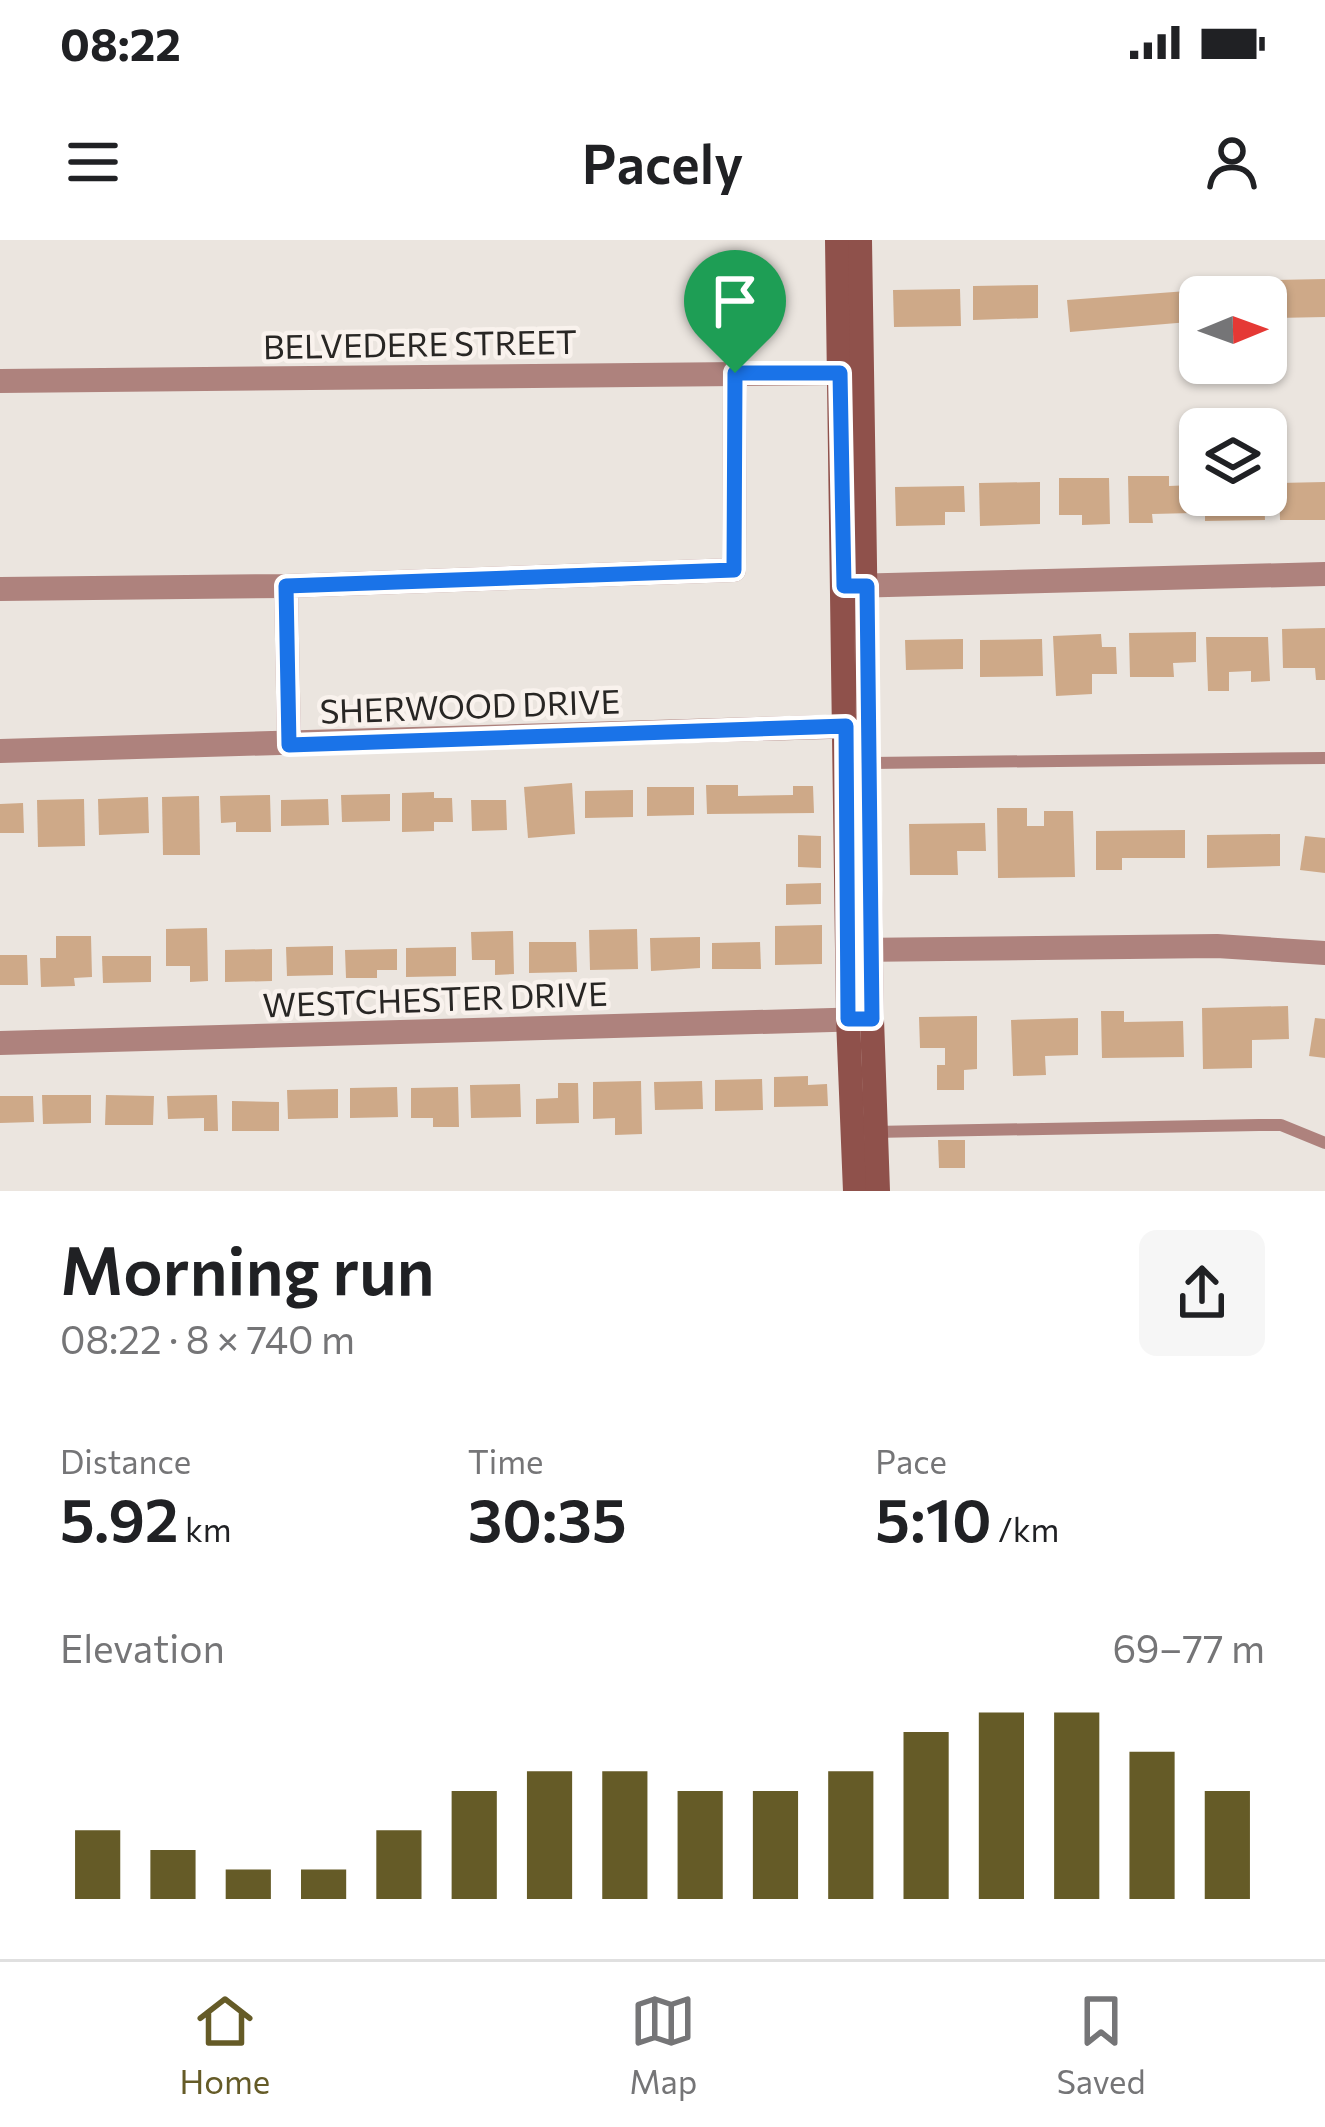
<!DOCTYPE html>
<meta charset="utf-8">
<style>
:root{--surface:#fff;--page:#f6f6f6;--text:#202124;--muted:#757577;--line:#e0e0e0;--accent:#655b27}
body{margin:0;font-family:Commissioner,sans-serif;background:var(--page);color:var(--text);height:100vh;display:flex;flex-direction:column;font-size:45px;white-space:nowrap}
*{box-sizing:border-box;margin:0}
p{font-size:39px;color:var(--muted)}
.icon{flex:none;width:66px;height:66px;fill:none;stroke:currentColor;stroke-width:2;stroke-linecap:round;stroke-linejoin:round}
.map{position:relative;height:951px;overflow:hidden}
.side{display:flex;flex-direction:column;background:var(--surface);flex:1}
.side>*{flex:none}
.needle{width:78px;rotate:89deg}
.fabs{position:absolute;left:1179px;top:36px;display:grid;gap:24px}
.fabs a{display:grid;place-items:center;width:108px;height:108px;border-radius:18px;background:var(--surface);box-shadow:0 3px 9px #0004;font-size:60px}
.pin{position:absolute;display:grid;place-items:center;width:102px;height:102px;color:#fff;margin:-123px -51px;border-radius:50% 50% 50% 0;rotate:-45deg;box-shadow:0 0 12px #0007}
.pin .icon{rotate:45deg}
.round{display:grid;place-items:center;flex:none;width:126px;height:126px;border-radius:18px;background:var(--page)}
.summary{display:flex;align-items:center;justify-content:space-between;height:204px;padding:0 60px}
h1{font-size:66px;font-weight:600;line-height:90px}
.figures{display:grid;grid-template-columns:repeat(3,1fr);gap:18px;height:204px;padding:12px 60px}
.figures div{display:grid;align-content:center}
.figures b{font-size:60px;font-weight:600}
.figures small{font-size:33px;font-weight:400}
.figures p{font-size:33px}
.chart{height:336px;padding:24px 60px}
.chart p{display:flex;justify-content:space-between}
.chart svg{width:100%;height:216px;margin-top:12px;stroke:var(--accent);stroke-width:6}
.status{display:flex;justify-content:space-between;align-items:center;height:84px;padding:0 60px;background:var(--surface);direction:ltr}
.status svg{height:33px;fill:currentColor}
header{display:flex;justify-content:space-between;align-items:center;height:156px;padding:0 60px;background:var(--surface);font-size:54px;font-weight:600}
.tab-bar{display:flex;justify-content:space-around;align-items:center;height:168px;border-top:3px solid var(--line);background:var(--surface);font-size:33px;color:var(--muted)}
.tab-bar a{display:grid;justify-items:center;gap:6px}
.tab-bar .selected{color:var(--accent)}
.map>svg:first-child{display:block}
.building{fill:#cea988}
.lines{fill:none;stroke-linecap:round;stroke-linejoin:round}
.lane{stroke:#ae827d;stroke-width:12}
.street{stroke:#ae827d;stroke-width:24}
.secondary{stroke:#8f514b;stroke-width:24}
.route-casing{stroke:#fff;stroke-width:24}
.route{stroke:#1a73e8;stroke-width:15}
.labels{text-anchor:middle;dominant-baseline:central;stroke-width:9;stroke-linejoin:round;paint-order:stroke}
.street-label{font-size:33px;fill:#282624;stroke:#f9f2ed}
</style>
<div class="status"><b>08:22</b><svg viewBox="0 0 49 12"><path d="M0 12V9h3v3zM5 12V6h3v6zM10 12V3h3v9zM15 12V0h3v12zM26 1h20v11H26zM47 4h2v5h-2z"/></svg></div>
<header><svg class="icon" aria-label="menu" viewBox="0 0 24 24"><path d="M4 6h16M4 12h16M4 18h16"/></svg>Pacely<svg class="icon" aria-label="person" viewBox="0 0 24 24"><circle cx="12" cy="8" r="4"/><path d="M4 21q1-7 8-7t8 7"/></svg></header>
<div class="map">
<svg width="1325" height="951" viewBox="0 0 1325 951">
<rect width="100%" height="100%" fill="#ebe5df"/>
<g class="building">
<path d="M1263 39V57H1202V40Z"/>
<path d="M1325 39V77L1276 78 1275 40Z"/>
<path d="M1038 45V78L973 80V46Z"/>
<path d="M960 49 961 86 894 87 893 50Z"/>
<path d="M1187 51 1189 82 1070 92 1067 60Z"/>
<path d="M1128 236H1169V246L1193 245V273L1152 274 1153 283H1129Z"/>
<path d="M1059 238H1109L1110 284 1082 285V275H1059Z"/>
<path d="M1040 242V284L980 286 979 243Z"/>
<path d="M1325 242V280H1280L1279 243Z"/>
<path d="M964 246 965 272H945V285L896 286 895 247Z"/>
<path d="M1205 255H1264L1265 280 1205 281Z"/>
<path d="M1325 388V440H1316L1315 428H1283L1282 389Z"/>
<path d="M1196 392V422L1173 423 1174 437H1130L1129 393Z"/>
<path d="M1101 394 1102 407H1116L1117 434H1092V454L1056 456 1053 396Z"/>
<path d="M1206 397H1268L1270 441 1251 442V431L1229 432V451H1208Z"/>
<path d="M963 399V429L906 430 905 400Z"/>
<path d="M1042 399 1043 436 980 437V400Z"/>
<path d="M572 543 575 594 528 598 524 547Z"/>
<path d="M706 545H738V556L793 555V546H813L814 573 707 574Z"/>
<path d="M647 547H694V575L647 576Z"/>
<path d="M633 550V577L585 578V551Z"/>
<path d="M434 552V558H452L453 582H434V591L402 592V553Z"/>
<path d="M390 554V581L342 582 341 555Z"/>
<path d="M270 555 271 592H236V582L221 583 220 556Z"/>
<path d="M199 556 200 615H163L162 557Z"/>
<path d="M148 557 149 593 99 595 98 559Z"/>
<path d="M84 559 85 606 38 607 37 560Z"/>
<path d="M328 559 329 585 281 586V560Z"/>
<path d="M471 560H506L507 590 472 591Z"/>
<path d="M23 563 24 593H0V564Z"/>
<path d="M997 568H1027V586H1044V571H1073L1075 637 998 638Z"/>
<path d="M985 583 986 611H957L958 635H910L909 584Z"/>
<path d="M1185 590V618H1122V630H1096V591Z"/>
<path d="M1280 594V626L1207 628V595Z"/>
<path d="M798 595 821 596V628L798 627Z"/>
<path d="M1305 596 1325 598V633L1300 630Z"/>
<path d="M821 643V664L786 665V644Z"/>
<path d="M822 685V724L775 725V686Z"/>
<path d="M207 688 208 741 190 742V726H166V689Z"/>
<path d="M637 689 638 729 590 730 589 690Z"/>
<path d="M513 691 514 734 495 735V720H472L471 692Z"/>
<path d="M56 696H91L92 737 74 738 75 746 41 747 40 718H56Z"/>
<path d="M700 697V728L651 731 650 698Z"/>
<path d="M529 702H576L577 732 529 733Z"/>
<path d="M760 702 761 729H712V703Z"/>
<path d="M333 706V735L287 736 286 707Z"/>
<path d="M456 707V736L406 737V708Z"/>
<path d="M272 709V741L225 742V710Z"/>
<path d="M397 709V730H377V738H346L345 710Z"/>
<path d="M0 715H27L28 745H0Z"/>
<path d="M102 716H151V742L103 743Z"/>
<path d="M1288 766 1289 799 1252 800V828L1203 829 1202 768Z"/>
<path d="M1101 771H1124V782L1183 781 1184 817 1102 818Z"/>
<path d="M977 776V829L964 830V850H937V825H945V808H920L919 777Z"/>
<path d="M1078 778V815L1045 816 1046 835 1013 836 1011 780Z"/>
<path d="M1315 778 1325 779V818L1309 816Z"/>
<path d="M808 836V845L827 844 828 866 774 867V837Z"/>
<path d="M762 839 763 870 715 871V840Z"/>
<path d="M641 841 642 894 615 895V878L593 879V842Z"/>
<path d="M702 841 703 869 655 870 654 842Z"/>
<path d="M558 843H578L579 883 536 884V859L558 858Z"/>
<path d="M520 844 521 877 471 878 470 845Z"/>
<path d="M397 847 398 877 350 878V848Z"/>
<path d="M458 847 459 887H433V878H411V848Z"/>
<path d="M338 849V878L288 879 287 850Z"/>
<path d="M42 855H91V883L43 884Z"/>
<path d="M106 855 154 856 153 885H105Z"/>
<path d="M217 855 218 891H204V878L168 879 167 856Z"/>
<path d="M0 856H33L34 882 0 883Z"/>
<path d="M232 861 279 862V891H232Z"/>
<path d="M938 900H965V928H939Z"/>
</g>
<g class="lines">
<g class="lane">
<path d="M870 523 1325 518"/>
<path d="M873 892 1259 885H1281L1325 903"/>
</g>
<g class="street">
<path d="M0 141 840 133"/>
<path d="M286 346 289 504"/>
<path d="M848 346 1325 334"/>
<path d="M0 349 286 346 734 330 735 133"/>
<path d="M0 511 861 486"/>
<path d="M854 710 1217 706 1325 713"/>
<path d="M0 803 867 779"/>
</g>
<g class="secondary">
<path d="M837 0 848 779 855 951"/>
<path d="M860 0 872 779 878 951"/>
</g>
</g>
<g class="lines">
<defs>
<path id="route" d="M735 133H840L844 346H867L872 779H848L846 486 289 505 286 346 734 330Z"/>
</defs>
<use href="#route" class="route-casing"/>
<use href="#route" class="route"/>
</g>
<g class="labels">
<g class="street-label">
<text transform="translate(420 103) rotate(-1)">BELVEDERE STREET</text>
<text transform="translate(470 465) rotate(-2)">SHERWOOD DRIVE</text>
<text transform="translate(435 758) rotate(-2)">WESTCHESTER DRIVE</text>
</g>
</g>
</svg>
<div class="fabs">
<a><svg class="needle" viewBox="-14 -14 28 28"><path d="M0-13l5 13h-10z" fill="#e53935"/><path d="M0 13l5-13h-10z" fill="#757577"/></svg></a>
<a><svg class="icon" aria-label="layers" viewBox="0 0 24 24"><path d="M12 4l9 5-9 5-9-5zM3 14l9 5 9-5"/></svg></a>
</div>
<div class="pin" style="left:735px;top:133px;background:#1e9e55"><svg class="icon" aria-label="arrive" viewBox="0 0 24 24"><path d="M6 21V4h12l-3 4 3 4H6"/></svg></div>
</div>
<section class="side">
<div class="summary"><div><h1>Morning run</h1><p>08:22 · 8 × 740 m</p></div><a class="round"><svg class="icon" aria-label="share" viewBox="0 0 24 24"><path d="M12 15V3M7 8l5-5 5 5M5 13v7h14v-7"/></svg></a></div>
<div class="figures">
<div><p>Distance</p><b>5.92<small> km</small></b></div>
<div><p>Time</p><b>30:35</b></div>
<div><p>Pace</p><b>5:10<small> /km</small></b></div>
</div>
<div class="chart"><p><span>Elevation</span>69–77 m</p>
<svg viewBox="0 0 160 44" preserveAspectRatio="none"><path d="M5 44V30M15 44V34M25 44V38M35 44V38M45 44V30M55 44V22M65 44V18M75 44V18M85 44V22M95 44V22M105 44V18M115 44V10M125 44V6M135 44V6M145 44V14M155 44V22"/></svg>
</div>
</section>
<nav class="tab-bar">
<a class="selected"><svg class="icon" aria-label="home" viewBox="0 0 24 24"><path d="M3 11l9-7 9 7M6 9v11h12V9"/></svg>Home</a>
<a><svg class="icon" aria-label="map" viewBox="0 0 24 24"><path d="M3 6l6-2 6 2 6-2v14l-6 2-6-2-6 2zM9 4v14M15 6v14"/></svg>Map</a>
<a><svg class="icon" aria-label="saved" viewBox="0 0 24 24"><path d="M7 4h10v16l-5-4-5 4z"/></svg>Saved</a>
</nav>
